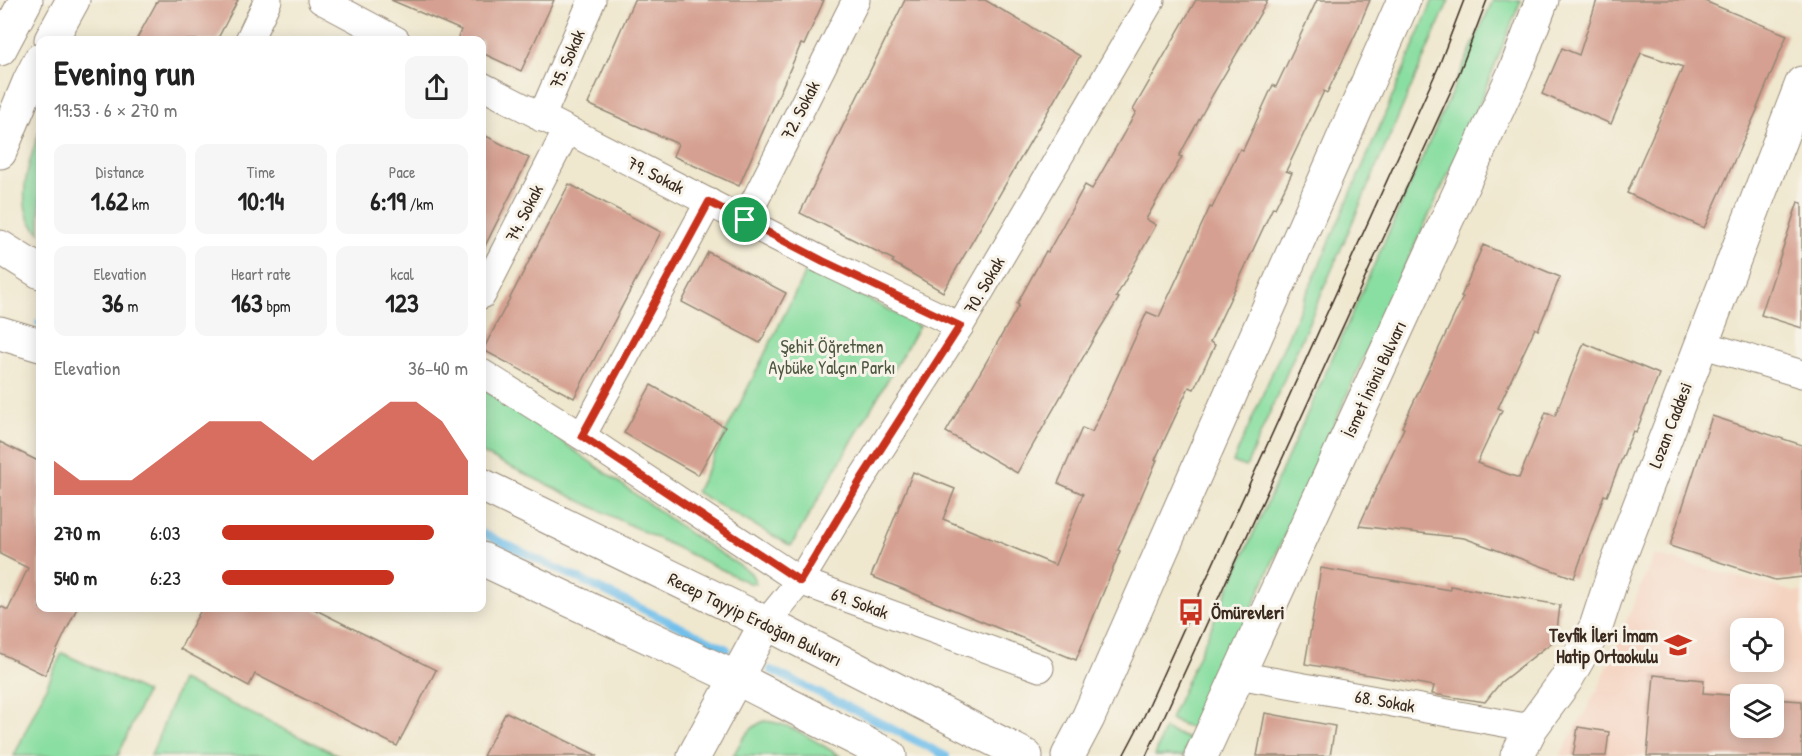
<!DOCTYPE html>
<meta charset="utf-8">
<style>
:root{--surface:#fff;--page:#f6f6f6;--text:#222;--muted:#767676;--accent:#c8321e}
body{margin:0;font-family:"Patrick Hand",sans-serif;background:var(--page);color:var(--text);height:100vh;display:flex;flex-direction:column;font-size:22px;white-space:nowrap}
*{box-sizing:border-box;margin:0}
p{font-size:20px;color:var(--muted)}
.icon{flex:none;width:33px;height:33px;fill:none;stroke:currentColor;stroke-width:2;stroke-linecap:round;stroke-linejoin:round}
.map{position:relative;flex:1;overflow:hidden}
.side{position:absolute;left:36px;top:36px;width:450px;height:576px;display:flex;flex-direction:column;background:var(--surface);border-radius:12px;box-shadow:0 3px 15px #0003}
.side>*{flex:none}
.buttons{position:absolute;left:1730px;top:618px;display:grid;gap:12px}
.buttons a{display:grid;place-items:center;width:54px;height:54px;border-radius:12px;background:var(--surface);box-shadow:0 3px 15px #0003;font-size:30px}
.pin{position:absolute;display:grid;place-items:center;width:51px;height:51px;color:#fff;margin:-26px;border:3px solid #fff;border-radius:50%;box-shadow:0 2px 6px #0007}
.round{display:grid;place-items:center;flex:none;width:63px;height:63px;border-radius:12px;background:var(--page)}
.head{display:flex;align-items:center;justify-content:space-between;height:102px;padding:0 18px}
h1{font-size:33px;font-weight:700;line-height:45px}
.stats{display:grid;grid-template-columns:repeat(3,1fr);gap:9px;height:102px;padding:6px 18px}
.stats div{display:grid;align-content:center;border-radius:12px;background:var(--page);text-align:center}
.stats b{font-size:26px;font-weight:700}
.stats small{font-size:16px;font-weight:400}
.stats p{font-size:16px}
.chart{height:168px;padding:12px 18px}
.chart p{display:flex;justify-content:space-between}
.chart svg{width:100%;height:108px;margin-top:6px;fill:var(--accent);opacity:.7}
ul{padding:0 18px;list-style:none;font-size:20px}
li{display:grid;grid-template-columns:96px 72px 1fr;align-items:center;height:45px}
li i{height:15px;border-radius:8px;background:var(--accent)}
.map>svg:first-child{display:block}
.built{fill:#f5d3c1;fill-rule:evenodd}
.green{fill:#89dea1;stroke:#628460;stroke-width:1.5}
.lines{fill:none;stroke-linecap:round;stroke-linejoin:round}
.stream{stroke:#71bfeb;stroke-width:8}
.building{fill:#d5a091}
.minor-casing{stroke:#958876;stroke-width:29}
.secondary-casing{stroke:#958876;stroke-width:35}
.primary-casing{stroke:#958876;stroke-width:35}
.minor{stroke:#fff;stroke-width:27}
.secondary{stroke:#fff;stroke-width:33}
.primary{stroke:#fff;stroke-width:33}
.tram{stroke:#3b2a1e;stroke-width:1.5}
.route-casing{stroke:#fff;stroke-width:12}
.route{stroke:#c8321e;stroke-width:8}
.labels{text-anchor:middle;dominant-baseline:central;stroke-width:6;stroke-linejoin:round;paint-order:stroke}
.street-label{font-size:18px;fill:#3b2a1e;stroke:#f7f3e8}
.park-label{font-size:18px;fill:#4e573f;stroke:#f7f3e8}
.poi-label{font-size:18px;font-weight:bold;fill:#3b2a1e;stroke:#f7f3e8;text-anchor:start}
</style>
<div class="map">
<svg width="1802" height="756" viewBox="0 0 1802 756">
<rect width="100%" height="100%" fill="#f7f3e8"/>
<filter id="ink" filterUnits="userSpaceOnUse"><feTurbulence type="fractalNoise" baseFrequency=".0167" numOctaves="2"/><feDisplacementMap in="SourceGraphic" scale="12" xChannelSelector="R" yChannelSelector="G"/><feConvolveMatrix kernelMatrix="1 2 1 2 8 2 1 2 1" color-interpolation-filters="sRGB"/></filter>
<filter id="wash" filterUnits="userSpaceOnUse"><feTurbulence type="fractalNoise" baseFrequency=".008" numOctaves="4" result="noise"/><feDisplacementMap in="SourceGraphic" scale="24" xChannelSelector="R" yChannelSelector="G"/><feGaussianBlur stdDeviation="1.35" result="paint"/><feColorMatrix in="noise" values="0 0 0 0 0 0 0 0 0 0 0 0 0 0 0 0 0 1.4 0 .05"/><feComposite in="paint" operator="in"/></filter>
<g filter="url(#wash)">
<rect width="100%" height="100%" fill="#efe7ce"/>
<path class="built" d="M1654 555 1794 592H1802V756H1560L1598 689ZM1740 628H1773V662H1740ZM1740 694H1773V728H1740Z"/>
<g class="green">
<path d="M1433 0H1449L1246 467 1233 462 1372 145Z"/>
<path d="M1493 0H1521L1469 130 1390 298 1224 671 1195 730 1170 719Z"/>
<path d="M40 130V232C11 211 30 158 40 130Z"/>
<path d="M808 267 919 326 791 546 696 492Z"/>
<path d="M482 387 550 433 692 535 751 573 756 583H749L482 453Z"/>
<path d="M62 653 146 692 118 756H14Z"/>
<path d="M181 680 340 756H151Z"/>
<path d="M764 721C792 723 816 742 840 756H733C741 741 748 728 764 721Z"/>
<path d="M1164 729 1189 739 1183 756H1155Z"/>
</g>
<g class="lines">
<g class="stream">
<path d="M39 323 40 324"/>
<path d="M482 533 727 649"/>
<path d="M771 670 871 718 946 756"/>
</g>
</g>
<g id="blocks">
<g class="building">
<path d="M158 0H238L217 40H136Z"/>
<path d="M391 0H554L521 71 482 53V40H457L461 30Z"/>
<path d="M634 0H824L804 45 801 44 739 186 673 156 678 144 588 104Z"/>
<path d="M905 0H985L1080 56 943 292 892 262 894 260 800 213Z"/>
<path d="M1196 0H1268L1213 94 1179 156 1182 157 1146 219 1156 225 1116 297 1119 298 1093 340 1017 473 946 432 1019 305 1017 304 1046 251 1048 252 1085 185 1092 189 1136 112 1133 110Z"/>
<path d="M1317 0H1370L1357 31 1327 93 1324 91 1286 171 1292 173 1275 208 1273 207 1210 342 1215 345 1194 389 1189 387 1155 460H1157L1118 550 1120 551 1076 660 871 576 913 472 955 489 943 519 1055 565 1083 494 1058 483 1082 428 1092 432 1147 312 1159 317 1210 207 1212 208 1240 149 1243 150 1273 85 1276 87Z"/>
<path d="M1597 0H1702L1787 35 1757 108H1758L1704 228 1627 193 1683 67 1641 53 1611 124 1542 94 1562 48 1579 55Z"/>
<path d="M482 134 529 158 482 252Z"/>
<path d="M569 184 661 232 574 398 483 350Z"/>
<path d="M1798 202 1802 203V328L1761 315Z"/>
<path d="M1483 245 1560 277 1538 330 1535 328 1498 408 1502 410 1477 463 1519 478 1546 412 1555 416 1584 343 1659 374 1636 432 1633 431 1607 496 1604 495 1574 578 1464 538 1359 526 1404 428 1402 427 1463 297H1461Z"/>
<path d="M708 252 786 293 760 343 682 302Z"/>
<path d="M651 385 725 427 698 475 624 433Z"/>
<path d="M1712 416 1802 445V577L1775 580 1670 546Z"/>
<path d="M0 442 40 462V608H77L45 675 0 653V606L8 610 28 568 0 554Z"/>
<path d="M1321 568 1450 590V586L1560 605 1556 639 1501 682 1485 702 1432 694 1434 686 1305 664Z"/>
<path d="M202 608H312L436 670 397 746 255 674 249 686 180 649Z"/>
<path d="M1654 675 1704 680 1703 693 1740 696V728H1773V699L1802 701V756H1647Z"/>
<path d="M506 712 598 756H483Z"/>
<path d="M1265 713 1335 726 1330 756H1257Z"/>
<path d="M1578 727 1609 732 1606 756H1573Z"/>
</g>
</g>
</g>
<g filter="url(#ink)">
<use href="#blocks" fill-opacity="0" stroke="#958876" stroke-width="1.5"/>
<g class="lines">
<defs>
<g id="minor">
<path d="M321 0 396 40"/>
<path d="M249 40 268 0"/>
<path d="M482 86 823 261 960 326"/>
<path d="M541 118 592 0"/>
<path d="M745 220 856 0"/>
<path d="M482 295 567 130"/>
<path d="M1701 344 1802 374"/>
<path d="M482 373 582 436 800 581 1040 668"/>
<path d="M582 436 709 202"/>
<path d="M766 623 800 581 862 478 960 326 1151 0"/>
<path d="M1238 675 1531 728"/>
</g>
<g id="secondary">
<path d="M51 40 73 0"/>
<path d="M0 49 26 0"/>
<path d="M0 152 29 82 40 60"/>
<path d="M694 756 766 623"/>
<path d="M1517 756 1531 728 1566 680 1596 627 1614 572 1802 83"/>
</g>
<g id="primary">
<path d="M0 247 40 272"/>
<path d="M0 333 40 345"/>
<path d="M482 485 766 623 1026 756"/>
<path d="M482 559 736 678 890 756"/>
<path d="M1068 756 1088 718 1404 0"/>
<path d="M1201 756 1516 69 1542 0"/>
</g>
</defs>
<use href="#minor" class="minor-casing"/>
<use href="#secondary" class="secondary-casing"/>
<use href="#primary" class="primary-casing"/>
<use href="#minor" class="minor"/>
<use href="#secondary" class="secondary"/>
<use href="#primary" class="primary"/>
<g class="tram">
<path d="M1123 756 1144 716 1438 68 1464 0"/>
<path d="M1146 756 1460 71 1487 0"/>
</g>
</g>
</g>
<g class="lines" filter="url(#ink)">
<defs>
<path id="route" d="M709 202 823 261 960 326 862 478 800 581 582 436Z"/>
</defs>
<use href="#route" class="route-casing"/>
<use href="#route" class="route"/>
</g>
<defs>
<symbol id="bus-bare" viewBox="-9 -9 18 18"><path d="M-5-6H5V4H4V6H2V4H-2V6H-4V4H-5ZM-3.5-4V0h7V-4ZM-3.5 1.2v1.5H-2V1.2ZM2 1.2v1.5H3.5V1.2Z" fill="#c8321e" stroke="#f7f3e8" stroke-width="2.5" paint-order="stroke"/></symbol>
<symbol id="school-bare" viewBox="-9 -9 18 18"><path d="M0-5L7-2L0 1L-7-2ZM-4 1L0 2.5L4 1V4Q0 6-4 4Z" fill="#c8321e" stroke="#f7f3e8" stroke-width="2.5" paint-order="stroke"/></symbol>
</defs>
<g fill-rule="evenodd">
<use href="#bus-bare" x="1172" y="593" width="38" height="38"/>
<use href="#school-bare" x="1659" y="626" width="38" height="38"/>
</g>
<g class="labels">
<g class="street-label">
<text transform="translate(567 59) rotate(-67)">75. Sokak</text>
<text transform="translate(800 110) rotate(-63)">72. Sokak</text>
<text transform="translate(656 175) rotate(27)">79. Sokak</text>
<text transform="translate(524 213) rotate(-63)">74. Sokak</text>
<text transform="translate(984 285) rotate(-60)">70. Sokak</text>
<text transform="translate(1374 379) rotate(-65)">İsmet İnönü Bulvarı</text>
<text transform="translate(1670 425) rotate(-69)">Lozan Caddesi</text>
<text transform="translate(860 603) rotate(20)">69. Sokak</text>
<text transform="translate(755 619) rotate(26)">Recep Tayyip Erdoğan Bulvarı</text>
<text transform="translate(1385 701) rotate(10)">68. Sokak</text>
</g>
<g class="park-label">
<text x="832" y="346">Şehit Öğretmen<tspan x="832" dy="21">Aybüke Yalçın Parkı</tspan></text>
</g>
<g class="poi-label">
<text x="1211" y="612">Ömürevleri</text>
<text x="1658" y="635" text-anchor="end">Tevfik İleri İmam<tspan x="1658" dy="21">Hatip Ortaokulu</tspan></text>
</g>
</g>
</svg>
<div class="buttons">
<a><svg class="icon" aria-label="locate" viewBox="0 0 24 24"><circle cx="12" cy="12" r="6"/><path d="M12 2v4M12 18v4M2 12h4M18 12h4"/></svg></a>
<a><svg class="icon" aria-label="layers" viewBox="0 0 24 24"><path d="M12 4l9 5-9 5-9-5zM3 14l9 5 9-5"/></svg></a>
</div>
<div class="pin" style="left:745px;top:220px;background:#1e9e55"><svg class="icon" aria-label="arrive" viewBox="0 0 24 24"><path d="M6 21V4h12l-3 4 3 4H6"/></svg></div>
<section class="side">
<div class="head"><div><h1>Evening run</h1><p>19:53 · 6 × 270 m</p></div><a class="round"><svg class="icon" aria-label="share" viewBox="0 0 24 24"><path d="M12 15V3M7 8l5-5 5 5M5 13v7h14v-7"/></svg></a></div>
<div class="stats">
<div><p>Distance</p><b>1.62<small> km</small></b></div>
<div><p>Time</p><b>10:14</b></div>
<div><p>Pace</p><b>6:19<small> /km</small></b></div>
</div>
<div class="stats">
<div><p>Elevation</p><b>36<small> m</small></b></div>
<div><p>Heart rate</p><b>163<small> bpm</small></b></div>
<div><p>kcal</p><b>123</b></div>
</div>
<div class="chart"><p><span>Elevation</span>36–40 m</p>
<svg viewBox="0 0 160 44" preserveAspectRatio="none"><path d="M0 44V30L10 38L20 38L30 38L40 30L50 22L60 14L70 14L80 14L90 22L100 30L110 22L120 14L130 6L140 6L150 14L160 30V44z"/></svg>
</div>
<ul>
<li><b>270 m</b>6:03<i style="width:86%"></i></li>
<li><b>540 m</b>6:23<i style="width:70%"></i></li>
</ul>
</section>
</div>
